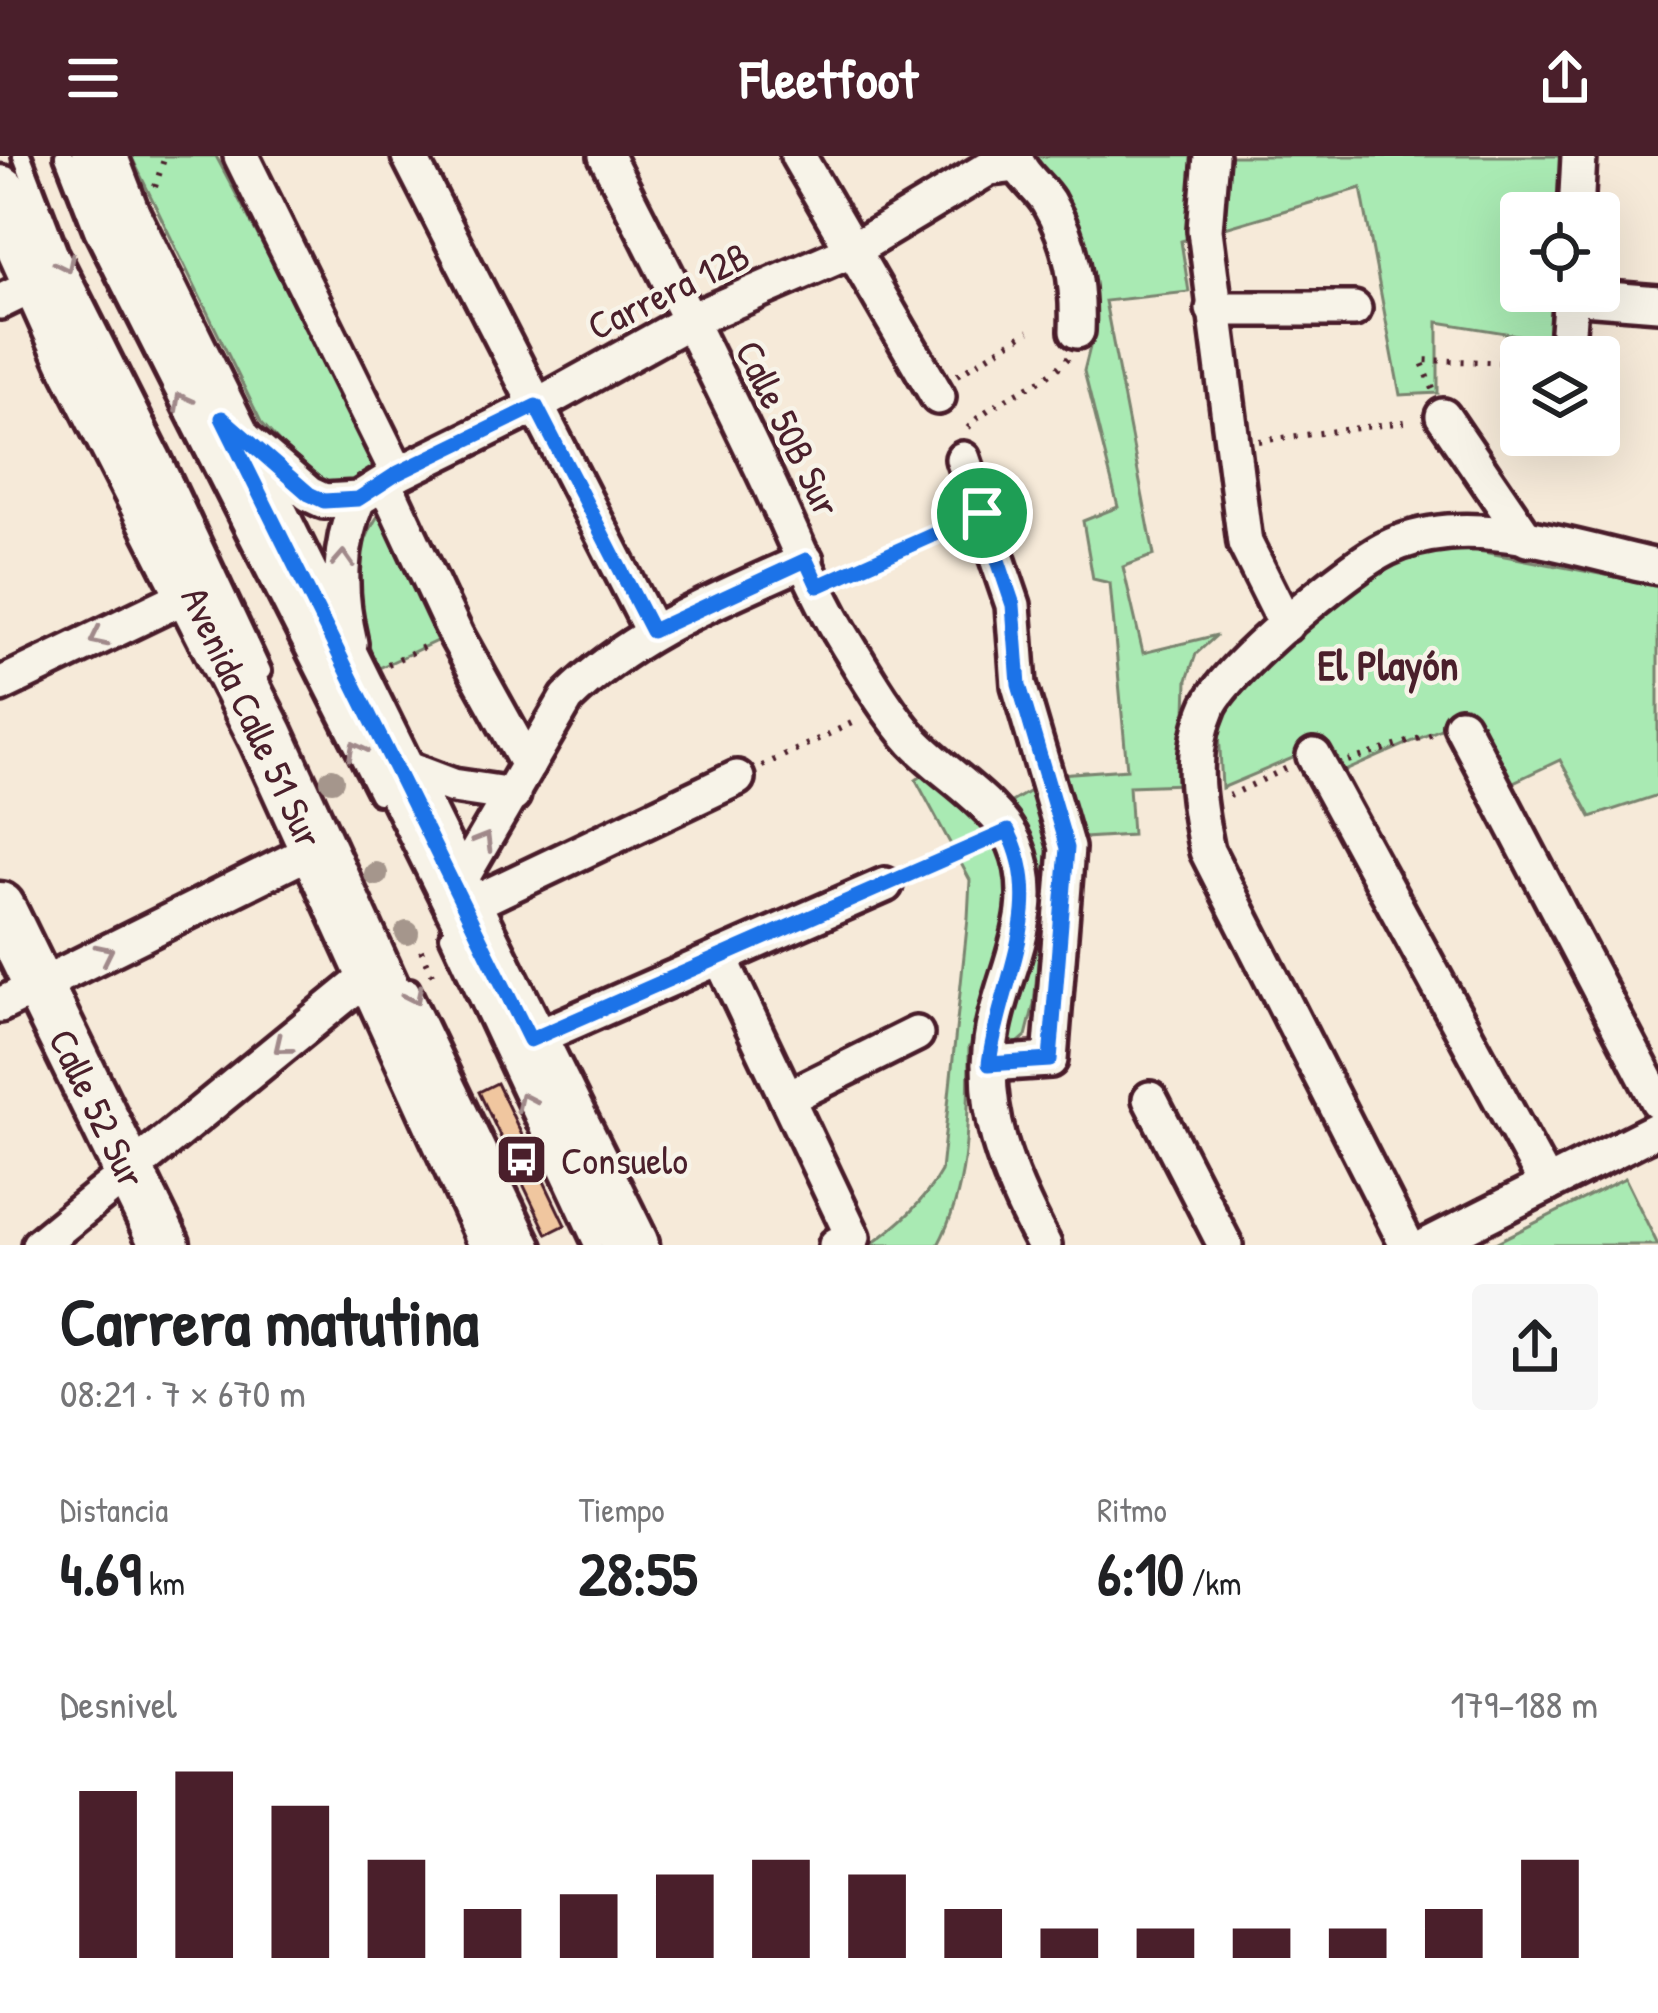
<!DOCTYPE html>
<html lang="es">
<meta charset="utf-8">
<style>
:root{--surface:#fff;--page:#f6f6f6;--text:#202124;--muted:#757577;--accent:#4a1f2b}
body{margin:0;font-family:"Patrick Hand",sans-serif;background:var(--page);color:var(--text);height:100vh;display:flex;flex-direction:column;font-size:45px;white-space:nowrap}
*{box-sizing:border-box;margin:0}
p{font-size:39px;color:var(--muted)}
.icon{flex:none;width:66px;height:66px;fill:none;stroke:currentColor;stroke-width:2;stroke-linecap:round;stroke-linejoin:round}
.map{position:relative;height:1089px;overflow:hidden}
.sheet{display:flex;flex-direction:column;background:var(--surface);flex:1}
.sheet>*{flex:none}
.tools{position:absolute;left:1500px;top:36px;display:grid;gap:24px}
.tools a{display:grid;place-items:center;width:120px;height:120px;border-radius:12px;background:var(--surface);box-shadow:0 12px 48px #0002;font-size:60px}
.pin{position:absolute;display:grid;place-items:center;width:102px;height:102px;color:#fff;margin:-51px;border:6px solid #fff;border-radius:50%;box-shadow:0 3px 12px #0007}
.round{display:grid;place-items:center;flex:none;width:126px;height:126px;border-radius:12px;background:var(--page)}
.head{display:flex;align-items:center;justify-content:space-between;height:204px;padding:0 60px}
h1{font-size:66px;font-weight:700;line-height:90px}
.metrics{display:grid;grid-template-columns:repeat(3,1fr);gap:18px;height:204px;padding:12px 60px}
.metrics div{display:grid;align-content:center}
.metrics b{font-size:60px;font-weight:700}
.metrics small{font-size:33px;font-weight:400}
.metrics p{font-size:33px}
.chart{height:336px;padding:24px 60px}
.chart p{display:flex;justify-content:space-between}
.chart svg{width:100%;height:216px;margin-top:12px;stroke:var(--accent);stroke-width:6}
header{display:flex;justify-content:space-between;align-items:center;height:156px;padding:0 60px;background:var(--accent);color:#fff;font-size:54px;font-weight:700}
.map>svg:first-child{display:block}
.green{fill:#a9eab3;stroke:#7a846f;stroke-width:3}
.building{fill:#f0c69f;stroke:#4a1f2b;stroke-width:3}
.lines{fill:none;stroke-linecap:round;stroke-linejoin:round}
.lane-casing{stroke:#4a1f2b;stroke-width:26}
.street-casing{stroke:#4a1f2b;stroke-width:42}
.secondary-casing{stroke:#4a1f2b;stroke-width:57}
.primary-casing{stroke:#4a1f2b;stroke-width:63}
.path{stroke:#4a1f2b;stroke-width:6;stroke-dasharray:3 9;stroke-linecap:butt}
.lane{stroke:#f7f3e8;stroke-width:16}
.street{stroke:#f7f3e8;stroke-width:33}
.secondary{stroke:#f7f3e8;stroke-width:48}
.primary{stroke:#f7f3e8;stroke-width:54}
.tree{fill:#a5968c}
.oneway{stroke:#a0898a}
.route-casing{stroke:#fff;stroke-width:24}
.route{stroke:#1a73e8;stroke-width:15}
.labels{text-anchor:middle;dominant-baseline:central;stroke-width:9;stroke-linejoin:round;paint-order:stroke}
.street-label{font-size:39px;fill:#4a1f2b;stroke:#f7f3e8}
.poi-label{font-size:39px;fill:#4a1f2b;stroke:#f7f3e8;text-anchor:start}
.neighbourhood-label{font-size:42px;font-weight:bold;fill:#4a1f2b;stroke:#f7f3e8}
</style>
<header><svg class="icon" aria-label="menu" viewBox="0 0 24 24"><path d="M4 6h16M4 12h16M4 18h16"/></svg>Fleetfoot<svg class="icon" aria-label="share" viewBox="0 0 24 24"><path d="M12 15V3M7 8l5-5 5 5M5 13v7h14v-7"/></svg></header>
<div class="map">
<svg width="1658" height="1089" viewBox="0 0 1658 1089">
<rect width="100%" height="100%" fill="#f6ead9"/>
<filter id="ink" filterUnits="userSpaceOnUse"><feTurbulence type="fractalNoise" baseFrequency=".00833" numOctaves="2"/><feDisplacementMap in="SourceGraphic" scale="24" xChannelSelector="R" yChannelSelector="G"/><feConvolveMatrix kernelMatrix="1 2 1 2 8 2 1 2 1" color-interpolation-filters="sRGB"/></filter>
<g filter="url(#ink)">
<g class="green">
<path d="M131 0H216L381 312 343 332 326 329 301 310 261 266Z"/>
<path d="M1029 0H1569L1565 57H1521V135H1558L1555 185 1438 166V237L1400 239 1361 32 1181 85 1189 136 1105 145 1154 399 1123 411 1143 497 1217 479 1196 498 1187 524 1184 628 1129 630 1132 679 1050 684 1034 848 1026 880 1011 893 969 891C968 958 971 1028 938 1089H870C900 1068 923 1047 941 1015L968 762 970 724 916 624 926 617 976 667 1059 618 1127 613 1110 427 1093 423 1083 365 1118 351 1084 215 1093 179 1091 142Z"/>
<path d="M381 355 449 479 377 513C356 456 345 408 381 355Z"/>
<path d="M1462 392 1658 429V639L1591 661 1560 604 1507 629 1466 562 1338 618 1321 590 1222 632 1219 574 1224 550 1280 493 1359 422 1406 399Z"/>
<path d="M1625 1022 1658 1089H1491Z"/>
</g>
<path class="building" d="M497 927 565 1069 547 1078 479 936Z"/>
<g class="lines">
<defs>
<g id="lane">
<path d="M22 0 58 94 160 297 262 515"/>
<path d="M64 0 94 77 378 639"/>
<path d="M449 780 593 1089"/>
<path d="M410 832 533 1089"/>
</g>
<g id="street">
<path d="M241 0 398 318"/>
<path d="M409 0 652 475"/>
<path d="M606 0C660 105 713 210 764 317 791 373 814 435 847 488 867 521 888 557 914 586 944 618 997 647 1015 688 1043 753 1005 811 993 873 978 952 1008 1021 1044 1089"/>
<path d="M798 0 938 241"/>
<path d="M1015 0C1020 19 1038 30 1048 46 1072 87 1079 128 1077 175"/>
<path d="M1211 0 1205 74 1245 387 1286 469"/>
<path d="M1576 57 1579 0"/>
<path d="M1570 140 1658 147"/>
<path d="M0 146 37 128"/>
<path d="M1213 153H1354"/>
<path d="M1566 201 1571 135"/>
<path d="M1443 260 1527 383"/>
<path d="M243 281 309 338 324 345 358 343 398 318 536 250 691 164 851 95 989 12 1017 9"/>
<path d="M963 303 1013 449 1019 529 1067 692 1050 904 989 908"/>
<path d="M385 327 456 479 528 609"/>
<path d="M350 487C338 436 338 390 358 343"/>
<path d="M0 529 196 435"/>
<path d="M1461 569 1658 945"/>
<path d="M1314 600 1547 1029"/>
<path d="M395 608 453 630 513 639"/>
<path d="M456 732 567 542C635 475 721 443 806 404"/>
<path d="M465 751 737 622"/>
<path d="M720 801 853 1081 836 1089"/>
<path d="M0 849 315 693"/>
<path d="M531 884 885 729"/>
<path d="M787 942 916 878"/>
<path d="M1150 943 1225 1089"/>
<path d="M39 1089 372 817"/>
<path d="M1407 1089 1207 695C1197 647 1188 597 1209 550 1225 514 1349 410 1387 392 1405 383 1428 378 1449 376 1517 371 1592 397 1658 411"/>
<path d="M1428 1089 1658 973"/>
</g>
<path id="secondary" d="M0 751 165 1089"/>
<g id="primary">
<path d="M99 0 123 62 631 1089"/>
<path d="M0 37 74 202 266 580 498 1089"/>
</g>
</defs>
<use href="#lane" class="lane-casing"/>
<use href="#street" class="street-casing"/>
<use href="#secondary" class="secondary-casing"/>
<use href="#primary" class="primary-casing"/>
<g class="path">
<path d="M155 31 165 0"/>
<path d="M957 219 1029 175"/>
<path d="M1433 233 1421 204 1521 207"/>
<path d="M968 272C995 240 1042 232 1069 201"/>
<path d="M1259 285 1412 265"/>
<path d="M843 419 952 370"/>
<path d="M388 508 430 488"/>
<path d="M1348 605 1433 578"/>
<path d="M762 610 858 564"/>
<path d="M1229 640 1287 612"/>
<path d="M910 718 980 687"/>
<path d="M421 794 435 823"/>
</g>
<use href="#lane" class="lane"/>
<use href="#street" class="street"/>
<use href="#secondary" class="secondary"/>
<use href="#primary" class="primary"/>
</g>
<g class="tree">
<circle cx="332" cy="624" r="12"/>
<circle cx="376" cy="718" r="12"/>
<circle cx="407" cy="777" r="12"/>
</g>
<defs><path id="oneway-chevron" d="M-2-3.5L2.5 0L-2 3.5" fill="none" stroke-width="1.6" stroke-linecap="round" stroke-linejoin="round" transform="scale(3)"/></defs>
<g class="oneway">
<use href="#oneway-chevron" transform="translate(66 108) rotate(64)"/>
<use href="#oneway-chevron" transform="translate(182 245) rotate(-118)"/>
<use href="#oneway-chevron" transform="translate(343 403) rotate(-87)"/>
<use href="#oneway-chevron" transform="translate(98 482) rotate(154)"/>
<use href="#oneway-chevron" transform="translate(356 594) rotate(-117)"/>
<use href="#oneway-chevron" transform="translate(484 685) rotate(-59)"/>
<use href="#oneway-chevron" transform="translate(105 797) rotate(-26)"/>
<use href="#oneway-chevron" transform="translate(414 840) rotate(64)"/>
<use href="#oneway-chevron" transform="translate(282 890) rotate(141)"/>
<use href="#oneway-chevron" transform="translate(525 945) rotate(-115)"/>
</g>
</g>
<g class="lines" filter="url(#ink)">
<defs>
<path id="route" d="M536 250 652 475 806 404 818 430 982 357 1013 449 1019 529 1067 692 1050 904 989 908C998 830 1049 752 1008 675L530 884 222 262 309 338 324 345 358 343 398 317Z"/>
</defs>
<use href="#route" class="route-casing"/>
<use href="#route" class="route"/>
</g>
<defs>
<symbol id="bus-square" viewBox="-11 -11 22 22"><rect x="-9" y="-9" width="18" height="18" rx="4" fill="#4a1f2b" stroke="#f7f3e8"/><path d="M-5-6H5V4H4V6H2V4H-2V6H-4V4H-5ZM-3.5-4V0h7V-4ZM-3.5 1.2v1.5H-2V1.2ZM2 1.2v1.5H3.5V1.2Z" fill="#fff"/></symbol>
</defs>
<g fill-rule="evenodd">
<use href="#bus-square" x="492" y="974" width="59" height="59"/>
</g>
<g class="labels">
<g class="street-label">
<text transform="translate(668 134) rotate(-26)">Carrera 12B</text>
<text transform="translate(789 272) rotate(64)">Calle 50B Sur</text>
<text transform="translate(253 561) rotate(65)">Avenida Calle 51 Sur</text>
<text transform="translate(98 952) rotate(64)">Calle 52 Sur</text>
</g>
<g class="poi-label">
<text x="561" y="1003">Consuelo</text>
</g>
<g class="neighbourhood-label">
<text x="1388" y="508">El Playón</text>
</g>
</g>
</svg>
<div class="tools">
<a><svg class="icon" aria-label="locate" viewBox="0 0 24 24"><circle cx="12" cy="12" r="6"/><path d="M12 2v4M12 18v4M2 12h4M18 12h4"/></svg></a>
<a><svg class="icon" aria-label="layers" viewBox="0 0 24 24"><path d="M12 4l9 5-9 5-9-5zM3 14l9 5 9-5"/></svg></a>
</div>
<div class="pin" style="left:982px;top:357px;background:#1e9e55"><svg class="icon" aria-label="arrive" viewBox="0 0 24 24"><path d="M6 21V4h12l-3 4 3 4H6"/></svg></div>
</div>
<section class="sheet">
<div class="head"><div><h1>Carrera matutina</h1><p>08:21 · 7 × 670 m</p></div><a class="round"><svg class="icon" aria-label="share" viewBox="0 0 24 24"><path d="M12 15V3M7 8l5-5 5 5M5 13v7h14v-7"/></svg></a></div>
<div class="metrics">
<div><p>Distancia</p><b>4.69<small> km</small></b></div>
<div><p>Tiempo</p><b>28:55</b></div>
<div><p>Ritmo</p><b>6:10<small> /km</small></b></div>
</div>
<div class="chart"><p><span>Desnivel</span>179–188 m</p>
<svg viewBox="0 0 160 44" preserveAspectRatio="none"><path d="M5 44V10M15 44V6M25 44V13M35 44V24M45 44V34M55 44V31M65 44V27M75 44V24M85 44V27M95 44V34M105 44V38M115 44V38M125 44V38M135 44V38M145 44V34M155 44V24"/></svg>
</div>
</section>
